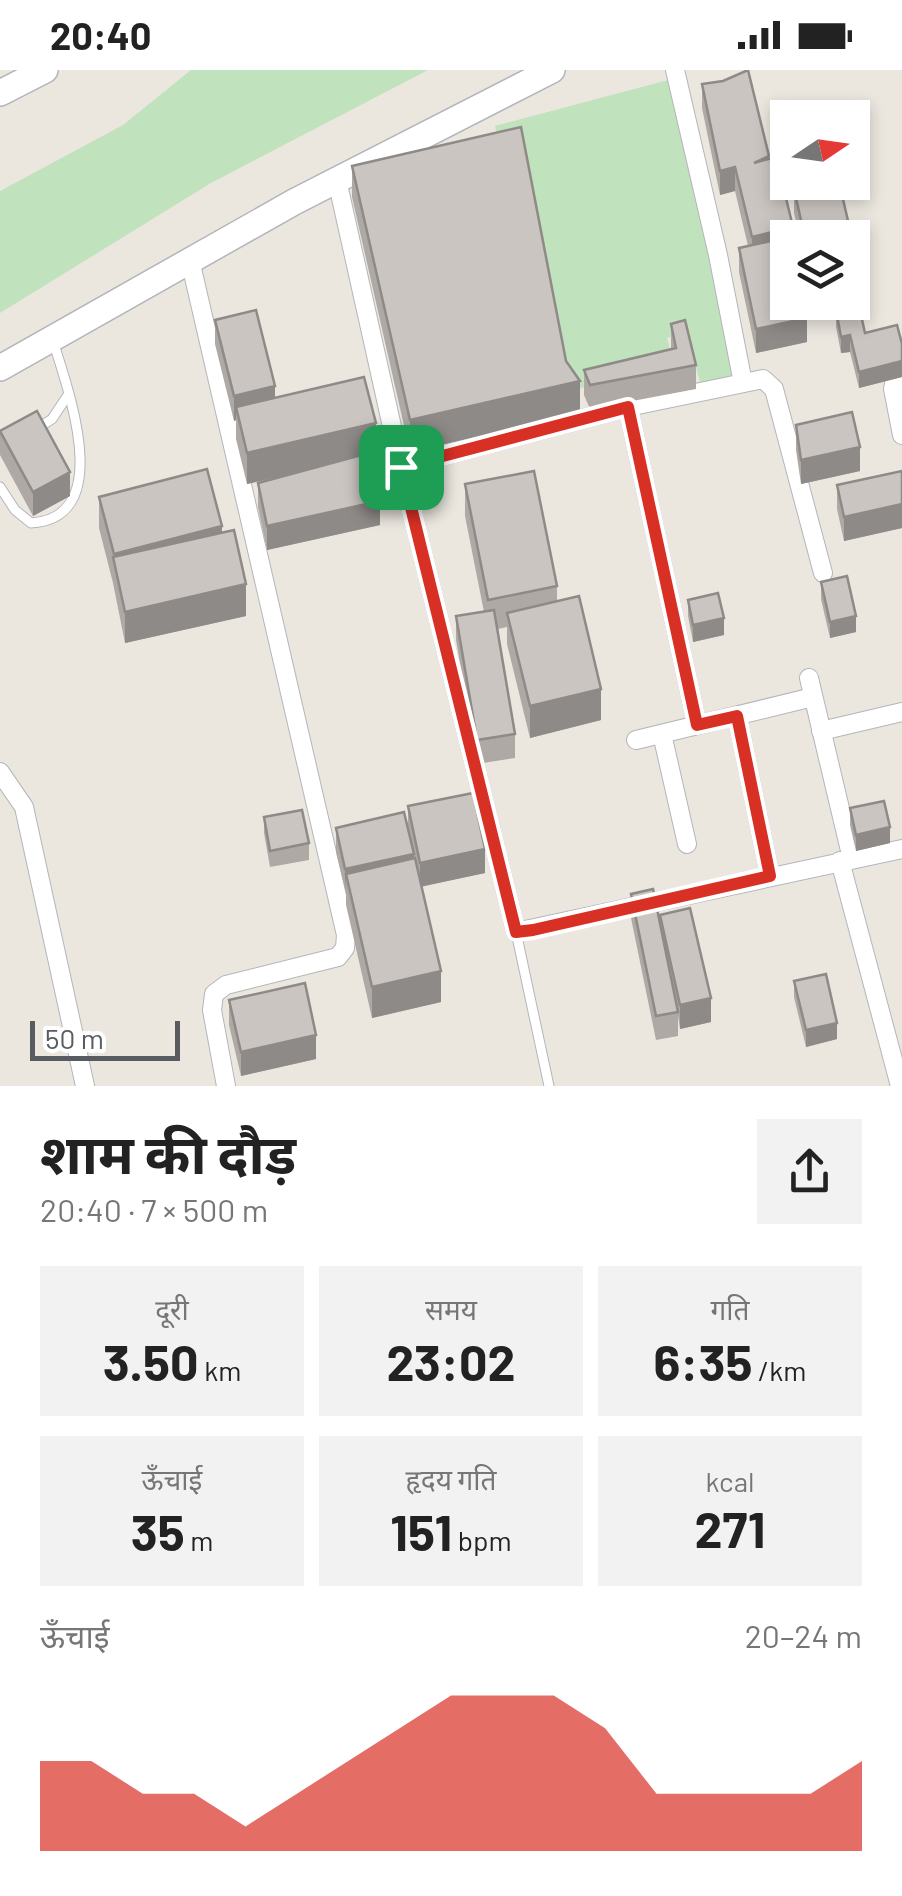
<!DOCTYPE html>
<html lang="hi">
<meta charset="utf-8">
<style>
:root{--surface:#fff;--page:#f2f2f2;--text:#222;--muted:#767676;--accent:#d93025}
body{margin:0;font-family:Barlow,"Noto Sans Devanagari",sans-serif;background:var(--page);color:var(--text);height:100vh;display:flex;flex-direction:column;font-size:38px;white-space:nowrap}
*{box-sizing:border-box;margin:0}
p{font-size:32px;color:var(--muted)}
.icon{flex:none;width:55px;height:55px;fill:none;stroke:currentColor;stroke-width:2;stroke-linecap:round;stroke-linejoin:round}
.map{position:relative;height:1016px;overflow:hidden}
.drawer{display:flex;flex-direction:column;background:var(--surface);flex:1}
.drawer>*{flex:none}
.needle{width:65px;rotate:77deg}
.tools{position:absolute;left:770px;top:30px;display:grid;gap:20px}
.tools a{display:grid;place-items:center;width:100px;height:100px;border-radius:0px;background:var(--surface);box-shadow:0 5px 15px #0003;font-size:50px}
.scale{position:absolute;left:30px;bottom:25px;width:150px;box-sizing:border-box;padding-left:10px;border:5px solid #585c60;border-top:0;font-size:28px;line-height:35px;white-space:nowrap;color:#585c60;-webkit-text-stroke:8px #fff;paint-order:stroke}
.pin{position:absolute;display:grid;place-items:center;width:85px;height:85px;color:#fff;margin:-42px;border-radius:20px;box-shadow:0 5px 15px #0006}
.round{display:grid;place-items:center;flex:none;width:105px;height:105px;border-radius:0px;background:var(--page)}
.summary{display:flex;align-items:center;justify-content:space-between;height:170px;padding:0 40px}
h1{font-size:55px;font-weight:700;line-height:75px}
.stats{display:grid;grid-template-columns:repeat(3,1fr);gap:15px;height:170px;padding:10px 40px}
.stats div{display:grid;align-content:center;border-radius:0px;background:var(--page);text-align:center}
.stats b{font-size:50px;font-weight:700}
.stats small{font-size:28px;font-weight:400}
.stats p{font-size:28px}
.chart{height:280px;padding:20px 40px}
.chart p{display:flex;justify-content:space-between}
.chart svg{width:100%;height:180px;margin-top:10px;fill:var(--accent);opacity:.7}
.status{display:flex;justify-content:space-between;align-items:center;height:70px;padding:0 50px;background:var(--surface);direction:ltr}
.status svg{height:28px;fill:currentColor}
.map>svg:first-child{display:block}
.green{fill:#c0e2bc}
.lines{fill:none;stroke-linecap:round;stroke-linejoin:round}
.lane-casing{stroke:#b2b6ba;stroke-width:11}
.street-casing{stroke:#b2b6ba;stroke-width:20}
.secondary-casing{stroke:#b1b5ba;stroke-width:28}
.lane{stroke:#fff;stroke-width:9}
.street{stroke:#fff;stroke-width:18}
.secondary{stroke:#fff;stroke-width:25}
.wall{fill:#afa9a6}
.shaded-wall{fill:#8e8a87}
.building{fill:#cbc5c1;stroke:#8e8a87;stroke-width:2.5}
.route-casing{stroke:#fff;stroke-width:20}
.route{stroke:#d93025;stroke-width:12}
</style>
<div class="status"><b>20:40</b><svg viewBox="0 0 49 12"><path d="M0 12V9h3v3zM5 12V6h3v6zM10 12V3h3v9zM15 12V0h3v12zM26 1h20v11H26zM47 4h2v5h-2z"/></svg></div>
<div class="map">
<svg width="902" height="1016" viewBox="0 0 902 1016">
<rect width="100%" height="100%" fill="#ebe7df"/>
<g class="green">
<path d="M191 0H428L211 113 0 243V121L123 55Z"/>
<path d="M672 9 751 305 702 318 686 263 667 268 674 294 566 322 495 56Z"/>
</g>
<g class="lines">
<defs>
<g id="lane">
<path d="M35 360 52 349 68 325"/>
<path d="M0 417 15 440 31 453C116 448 68 320 53 271"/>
<path d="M516 862 549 1016"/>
</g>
<g id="street">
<path d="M675 0 718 185 743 313"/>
<path d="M337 110 401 397 516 862 902 779"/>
<path d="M190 190 346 865 345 878 338 887 226 915 214 924 212 940 226 1016"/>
<path d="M902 311 894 314 893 319 902 365"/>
<path d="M628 337 697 655"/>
<path d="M401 397 628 337 763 309 774 319 823 503"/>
<path d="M809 608 852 789"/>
<path d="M737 646 770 806"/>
<path d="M821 661 902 642"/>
<path d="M662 664 687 774"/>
<path d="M636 670 813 627"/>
<path d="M0 702 24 737 85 1016"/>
<path d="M840 791 900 1016"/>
</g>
<g id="secondary">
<path d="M0 23 45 0"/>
<path d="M0 298 294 132 552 0"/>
</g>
</defs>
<use href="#lane" class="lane-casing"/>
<use href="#street" class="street-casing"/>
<use href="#secondary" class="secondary-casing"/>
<use href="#lane" class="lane"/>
<use href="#street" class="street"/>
<use href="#secondary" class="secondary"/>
</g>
<g class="wall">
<path d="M702 14 769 89 793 168H788L807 272 756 283 739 202V178L748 176 735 121 720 125 702 38Z"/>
<path d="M352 96 566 291 580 343 410 382 352 127Z"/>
<path d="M794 119 852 168H800L794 143Z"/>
<path d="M836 240 865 263 902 274V307L859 318 850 282 841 283 836 257Z"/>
<path d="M215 250 275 328 376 384 370 386 380 455 267 480 258 437V413L293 404 247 414 236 369V350L234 351 215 274Z"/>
<path d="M671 254 696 295V319L590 339 584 325V300L671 279Z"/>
<path d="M796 355 860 401 801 414 796 380Z"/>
<path d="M0 361 70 426 33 446 0 385Z"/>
<path d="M902 401V458L844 471 837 439V415Z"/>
<path d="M465 414 557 516V531L601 650 530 668 507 574V557L498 559 515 664V688L477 694 456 570V546L484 542 465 446Z"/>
<path d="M99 427 222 463 246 546 125 573 113 513 99 458Z"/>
<path d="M821 512 856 562 830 568 821 529Z"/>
<path d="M688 530 724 565 693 572 688 546Z"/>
<path d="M408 736 485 803 422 816 441 932 372 948 346 835V823L336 782V758L408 760Z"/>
<path d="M850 738 890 773 856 781 850 755Z"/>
<path d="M264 747 309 773V790L270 797 264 763Z"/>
<path d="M631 824 660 855V845L711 952 680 959 678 946V966L656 970 631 848Z"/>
<path d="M794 911 837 969 806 977 794 927Z"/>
<path d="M229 930 316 989 241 1006 229 955Z"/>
</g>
<g class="shaded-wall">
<path d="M735 97V121L720 125V101Z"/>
<path d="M793 157V168H788L752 191V167Z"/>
<path d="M856 186V210L852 211V187Z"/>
<path d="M807 248V272L756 283V259Z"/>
<path d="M850 265V282L841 283V267Z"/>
<path d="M902 291V307L859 318V302Z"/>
<path d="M580 311V343L410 382V350Z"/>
<path d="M275 316V340L236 337V350L234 351V326Z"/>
<path d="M376 353V384L247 414V383Z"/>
<path d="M860 377V401L801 414V390Z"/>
<path d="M70 402V426L33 446V422Z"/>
<path d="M380 431V455L267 480V456Z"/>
<path d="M902 434V458L844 471V447Z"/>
<path d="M222 456V487L114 490V484Z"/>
<path d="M246 514V546L125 573V542Z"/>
<path d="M856 546V562L830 568V552Z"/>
<path d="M724 548V565L693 572V555Z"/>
<path d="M601 619V650L530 668V636Z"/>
<path d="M890 757V773L856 781V765Z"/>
<path d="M485 779V803L420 817V793Z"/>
<path d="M414 784V808L346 804 345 823V799Z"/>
<path d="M441 901V932L372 948V917Z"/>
<path d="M711 928V952L680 959V935Z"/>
<path d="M837 953V969L806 977V960Z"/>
<path d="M316 965V989L241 1006V982Z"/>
</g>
<g class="building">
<path d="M748 0 769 86 754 93 776 87 793 157 752 167 735 97 720 101 702 14 723 11Z"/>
<path d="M521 57 566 291 580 311 410 350 352 96Z"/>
<path d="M824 112H839L852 168H805L794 119Z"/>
<path d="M789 167 788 168V232H803L807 248 756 259 739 178Z"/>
<path d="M859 236 865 263 897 255 902 274V291L859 302 850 265 841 267 836 240Z"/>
<path d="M256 240 275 316 234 326 215 250Z"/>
<path d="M685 250 696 295 590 315 584 300 676 278 671 254Z"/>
<path d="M364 307 376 353 247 383 236 337Z"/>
<path d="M37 341 70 402 33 422 0 361Z"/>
<path d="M852 342 860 377 801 390 796 355Z"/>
<path d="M369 383 380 431 267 456 258 413Z"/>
<path d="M207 399 222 456 114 484 99 427Z"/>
<path d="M534 401 557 516 488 530 465 414Z"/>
<path d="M902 401V434L844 447 837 415Z"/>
<path d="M234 460 246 514 125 542 113 487Z"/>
<path d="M847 506 856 546 830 552 821 512Z"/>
<path d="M718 523 724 548 693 555 688 530Z"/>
<path d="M579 526 601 619 530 636 507 543Z"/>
<path d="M494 540 515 664 477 670 456 546Z"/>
<path d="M473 723 485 779 420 793 408 736Z"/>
<path d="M884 731 890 757 856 765 850 738Z"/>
<path d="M302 740 309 773 270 781 264 747Z"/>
<path d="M404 742 414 784 345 799 336 758Z"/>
<path d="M415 788 441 901 372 917 346 804Z"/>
<path d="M653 819 678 942 656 946 631 824Z"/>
<path d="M690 838 711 928 680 935 660 845Z"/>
<path d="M826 904 837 953 806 960 794 911Z"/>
<path d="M305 913 316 965 241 982 229 930Z"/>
</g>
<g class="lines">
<defs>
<path id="route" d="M628 337 697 655 737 646 770 806 533 860 516 862 401 397Z"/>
</defs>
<use href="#route" class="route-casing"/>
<use href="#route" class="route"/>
</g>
</svg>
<div class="tools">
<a><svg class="needle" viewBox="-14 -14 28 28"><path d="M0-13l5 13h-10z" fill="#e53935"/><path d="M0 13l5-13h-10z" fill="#767676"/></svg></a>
<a><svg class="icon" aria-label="layers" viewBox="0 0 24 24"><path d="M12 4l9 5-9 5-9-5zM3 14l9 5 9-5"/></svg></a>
</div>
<div class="scale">50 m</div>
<div class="pin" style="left:401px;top:397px;background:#1e9e55"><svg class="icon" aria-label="arrive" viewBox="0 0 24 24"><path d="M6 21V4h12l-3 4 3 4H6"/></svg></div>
</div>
<section class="drawer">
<div class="summary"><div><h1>शाम की दौड़</h1><p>20:40 · 7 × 500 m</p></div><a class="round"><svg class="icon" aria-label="share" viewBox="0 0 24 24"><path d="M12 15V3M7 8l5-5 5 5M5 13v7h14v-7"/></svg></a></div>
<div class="stats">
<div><p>दूरी</p><b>3.50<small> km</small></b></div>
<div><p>समय</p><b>23:02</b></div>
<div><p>गति</p><b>6:35<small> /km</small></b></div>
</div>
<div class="stats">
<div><p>ऊँचाई</p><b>35<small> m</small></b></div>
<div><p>हृदय गति</p><b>151<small> bpm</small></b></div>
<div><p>kcal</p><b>271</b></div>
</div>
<div class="chart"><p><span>ऊँचाई</span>20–24 m</p>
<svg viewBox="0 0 160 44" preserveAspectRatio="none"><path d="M0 44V22L10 22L20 30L30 30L40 38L50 30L60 22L70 14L80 6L90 6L100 6L110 14L120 30L130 30L140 30L150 30L160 22V44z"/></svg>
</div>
</section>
